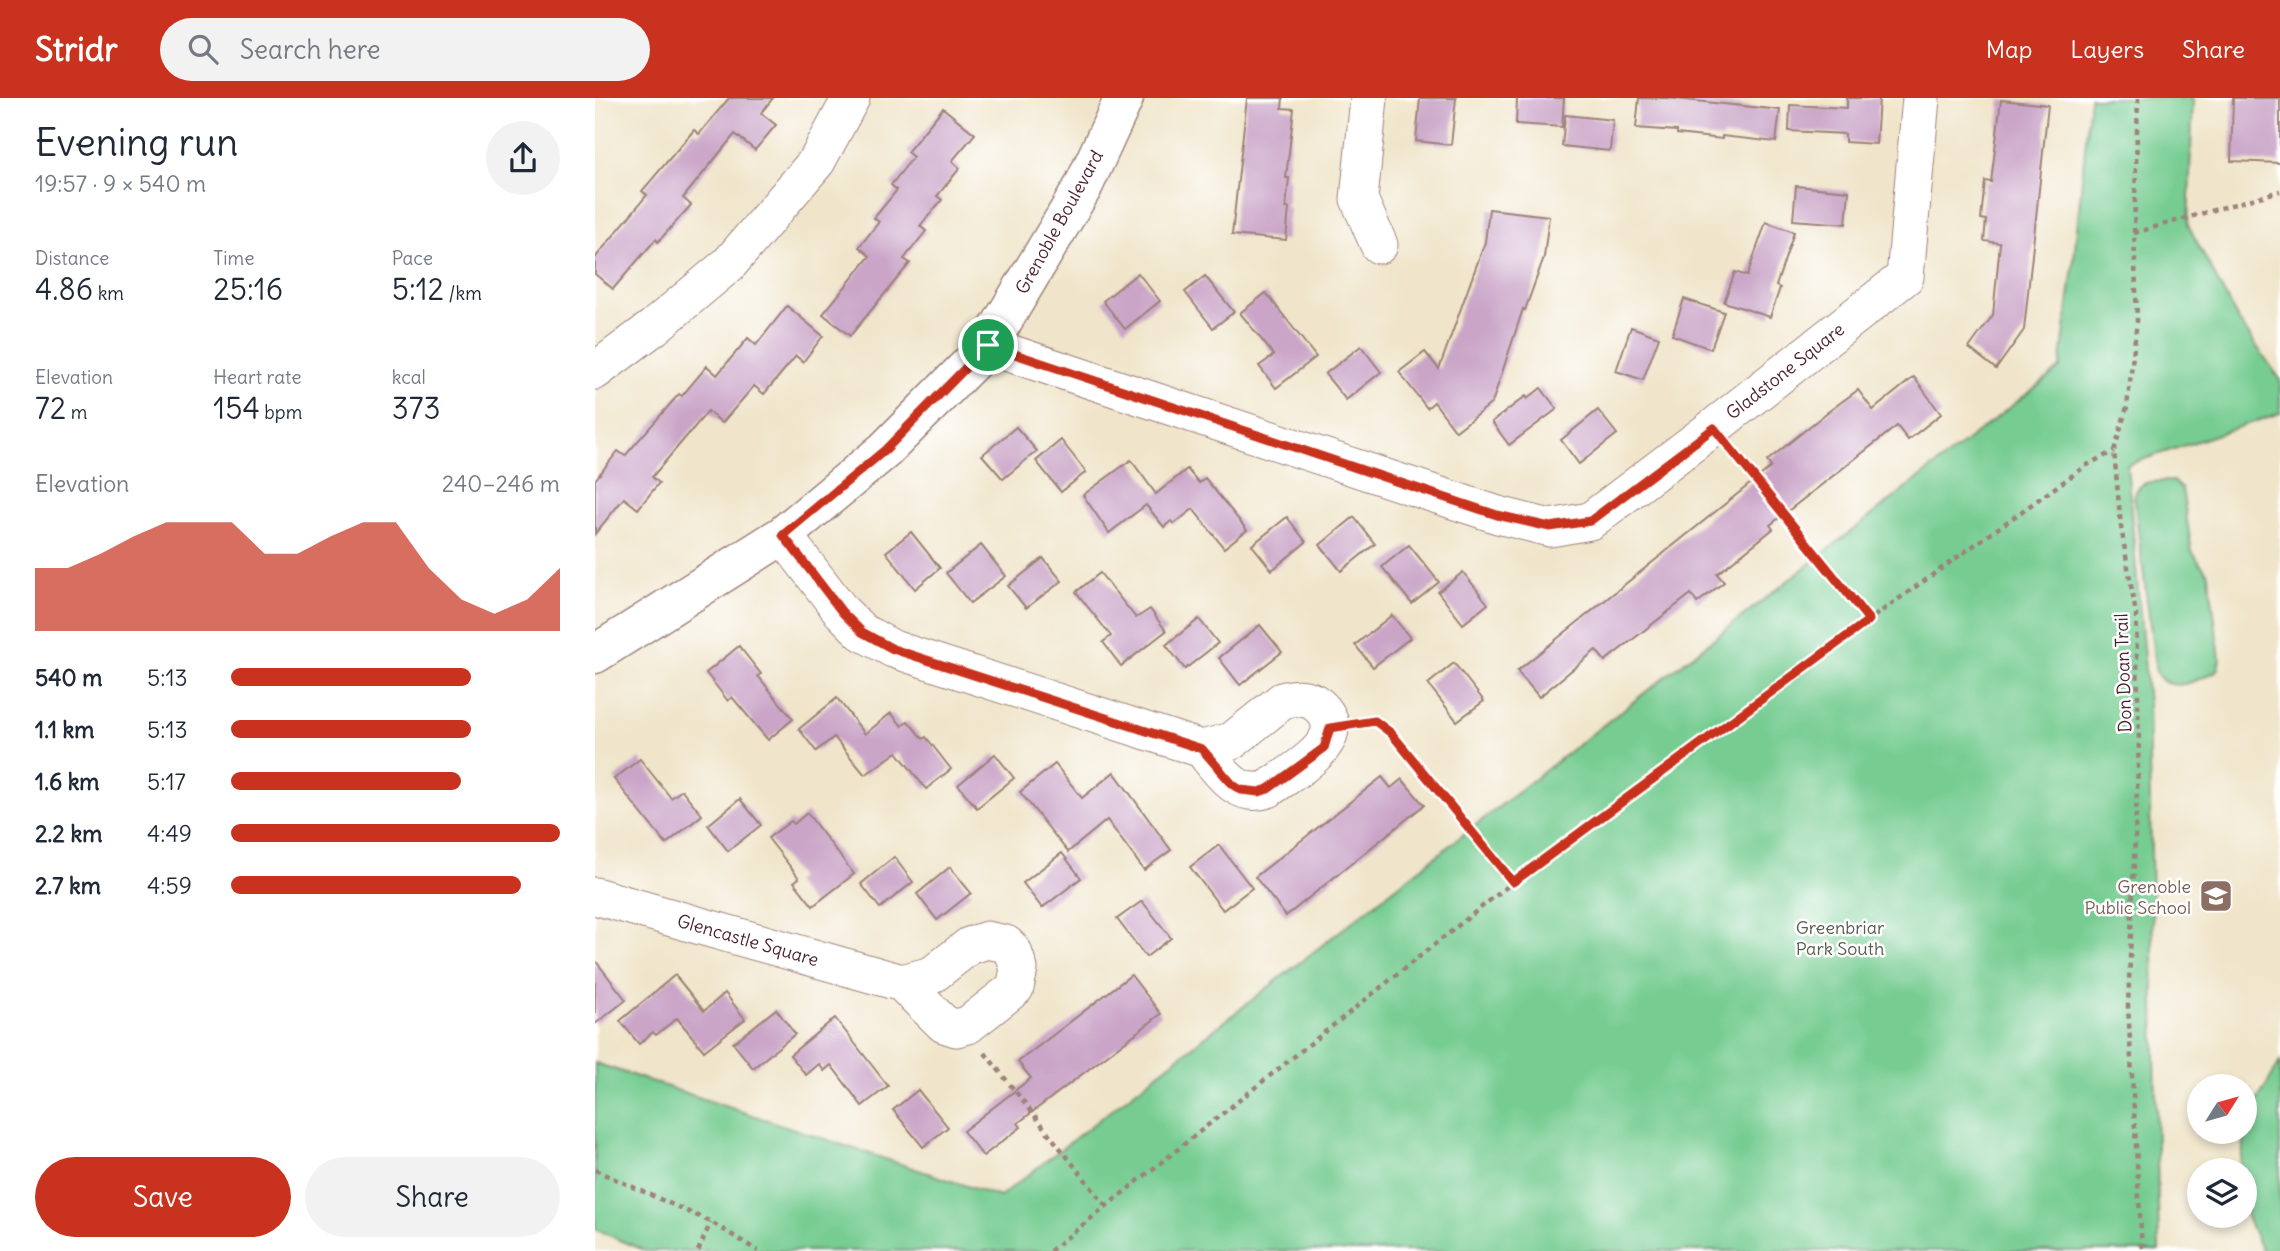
<!DOCTYPE html>
<meta charset="utf-8">
<style>
:root{--surface:#fff;--page:#f2f2f3;--text:#1f2937;--muted:#747a83;--accent:#c8321e}
body{margin:0;font-family:Delius,sans-serif;background:var(--page);color:var(--text);height:100vh;display:flex;flex-direction:column;font-size:26px;white-space:nowrap}
*{box-sizing:border-box;margin:0}
p{font-size:23px;color:var(--muted)}
.icon{flex:none;width:38px;height:38px;fill:none;stroke:currentColor;stroke-width:2;stroke-linecap:round;stroke-linejoin:round}
.map{position:relative;flex:1;overflow:hidden}
.panel{display:flex;flex-direction:column;background:var(--surface);width:595px}
.panel>*{flex:none}
.needle{width:46px;rotate:53deg}
.tools{position:absolute;left:1592px;top:976px;display:grid;gap:14px}
.tools a{display:grid;place-items:center;width:70px;height:70px;border-radius:50%;background:var(--surface);box-shadow:0 4px 10px #0003;font-size:35px}
.pin{position:absolute;display:grid;place-items:center;width:60px;height:60px;color:#fff;margin:-30px;border:4px solid #fff;border-radius:50%;box-shadow:0 2px 7px #0007}
.round{display:grid;place-items:center;flex:none;width:74px;height:74px;border-radius:37px;background:var(--page)}
.headline{display:flex;align-items:center;justify-content:space-between;height:119px;padding:0 35px}
h1{font-size:38px;font-weight:600;line-height:52px}
.stats{display:grid;grid-template-columns:repeat(3,1fr);gap:10px;height:119px;padding:7px 35px}
.stats div{display:grid;align-content:center}
.stats b{font-size:30px;font-weight:600}
.stats small{font-size:19px;font-weight:400}
.stats p{font-size:19px}
.chart{height:196px;padding:14px 35px}
.chart p{display:flex;justify-content:space-between}
.chart svg{width:100%;height:126px;margin-top:7px;fill:var(--accent);opacity:.7}
.button{display:flex;gap:14px;margin-top:auto;padding:14px 35px}
.button a{flex:1;height:80px;border-radius:42px;background:var(--accent);color:#fff;font-size:28px;font-weight:600;line-height:80px;text-align:center}
.button a+a{background:var(--page);color:var(--text)}
ul{padding:0 35px;list-style:none;font-size:23px}
li{display:grid;grid-template-columns:112px 84px 1fr;align-items:center;height:52px}
li i{height:18px;border-radius:9px;background:var(--accent)}
header{display:flex;align-items:center;gap:42px;box-sizing:border-box;height:98px;padding:0 35px;background:var(--accent);color:#fff}
header strong{font-size:33px}
nav{display:flex;gap:38px;margin-inline-start:auto;font-size:24px}
.search{width:490px;height:63px;background:var(--page);display:flex;align-items:center;gap:18px;box-sizing:border-box;padding:0 24px;border-radius:38px;color:var(--muted);font-size:26px}
main{display:flex;flex:1;min-height:0}
.map>svg:first-child{display:block}
.green{fill:#76cc91;stroke:#60765e;stroke-width:2}
.building{fill:#caa5c8}
.lines{fill:none;stroke-linecap:round;stroke-linejoin:round}
.street-casing{stroke:#9d827a;stroke-width:39}
.secondary-casing{stroke:#9d827a;stroke-width:41}
.path{stroke:#9d827a;stroke-width:4.5;stroke-dasharray:5 5;stroke-linecap:butt}
.street{stroke:#fff;stroke-width:37}
.secondary{stroke:#fff;stroke-width:38}
.route-casing{stroke:#fff;stroke-width:14}
.route{stroke:#c8321e;stroke-width:9}
.labels{text-anchor:middle;dominant-baseline:central;stroke-width:5;stroke-linejoin:round;paint-order:stroke}
.street-label{font-size:18px;fill:#4a1f2b;stroke:#fff}
.education-label{font-size:18px;fill:#785e54;stroke:#fff;text-anchor:end}
.park-label{font-size:18px;fill:#595c4f;stroke:#fff}
</style>
<header>
<strong>Stridr</strong>
<div class="search"><svg class="icon" aria-label="search" viewBox="0 0 24 24"><circle cx="10" cy="10" r="6"/><path d="M15 15l6 6"/></svg>Search here</div>
<nav><a>Map</a><a>Layers</a><a>Share</a></nav>
</header>
<main>
<section class="panel">
<div class="headline"><div><h1>Evening run</h1><p>19:57 · 9 × 540 m</p></div><a class="round"><svg class="icon" aria-label="share" viewBox="0 0 24 24"><path d="M12 15V3M7 8l5-5 5 5M5 13v7h14v-7"/></svg></a></div>
<div class="stats">
<div><p>Distance</p><b>4.86<small> km</small></b></div>
<div><p>Time</p><b>25:16</b></div>
<div><p>Pace</p><b>5:12<small> /km</small></b></div>
</div>
<div class="stats">
<div><p>Elevation</p><b>72<small> m</small></b></div>
<div><p>Heart rate</p><b>154<small> bpm</small></b></div>
<div><p>kcal</p><b>373</b></div>
</div>
<div class="chart"><p><span>Elevation</span>240–246 m</p>
<svg viewBox="0 0 160 44" preserveAspectRatio="none"><path d="M0 44V22L10 22L20 17L30 11L40 6L50 6L60 6L70 17L80 17L90 11L100 6L110 6L120 22L130 33L140 38L150 33L160 22V44z"/></svg>
</div>
<ul>
<li><b>540 m</b>5:13<i style="width:73%"></i></li>
<li><b>1.1 km</b>5:13<i style="width:73%"></i></li>
<li><b>1.6 km</b>5:17<i style="width:70%"></i></li>
<li><b>2.2 km</b>4:49<i style="width:100%"></i></li>
<li><b>2.7 km</b>4:59<i style="width:88%"></i></li>
</ul>
<div class="button"><a>Save</a><a>Share</a></div>
</section>
<div class="map">
<svg width="1685" height="1153" viewBox="0 0 1685 1153">
<rect width="100%" height="100%" fill="#fff"/>
<filter id="ink" filterUnits="userSpaceOnUse"><feTurbulence type="fractalNoise" baseFrequency=".0143" numOctaves="2"/><feDisplacementMap in="SourceGraphic" scale="14" xChannelSelector="R" yChannelSelector="G"/><feConvolveMatrix kernelMatrix="1 2 1 2 8 2 1 2 1" color-interpolation-filters="sRGB"/></filter>
<filter id="wash" filterUnits="userSpaceOnUse"><feTurbulence type="fractalNoise" baseFrequency=".00686" numOctaves="4" result="noise"/><feDisplacementMap in="SourceGraphic" scale="28" xChannelSelector="R" yChannelSelector="G"/><feGaussianBlur stdDeviation="1.57" result="paint"/><feColorMatrix in="noise" values="0 0 0 0 0 0 0 0 0 0 0 0 0 0 0 0 0 1.4 0 .05"/><feComposite in="paint" operator="in"/></filter>
<g filter="url(#wash)">
<rect width="100%" height="100%" fill="#f0e5ca"/>
<g class="green">
<path d="M1495 0H1598L1593 127 1643 222 1685 281V315L1532 367 1553 607 1564 1153H50L0 1131V965L405 1099 1465 270 1479 161Z"/>
<path d="M1578 383 1587 391 1597 454 1614 477 1625 561 1623 570 1620 574C1602 583 1573 597 1561 574L1539 399C1544 380 1561 384 1578 383Z"/>
<path d="M1685 964V1153H1667L1652 1119 1650 1073H1646L1645 1067 1655 1015Z"/>
</g>
<g id="blocks">
<g class="building">
<path d="M134 0H178L166 15 181 27 160 52 140 36 88 100 96 107 63 144 61 141 18 191 0 176V160L52 97 47 93 99 32 104 36Z"/>
<path d="M652 0H688L687 10 699 11 691 80H694L691 110H694L691 142 637 137Z"/>
<path d="M825 0H861L856 47 821 43Z"/>
<path d="M922 0H969L967 29 921 26Z"/>
<path d="M1044 0H1072L1185 12 1181 44 1127 38V41L1082 36V33L1041 30Z"/>
<path d="M1252 0H1284L1281 46 1250 44V36L1194 33 1195 7 1252 10Z"/>
<path d="M1638 0H1685V65L1636 63Z"/>
<path d="M1406 2 1453 7 1429 232 1401 271 1374 250 1398 217 1405 145 1389 143 1391 122 1386 121 1390 83 1396 84Z"/>
<path d="M348 10 380 36 357 63 365 70 342 98 347 102 325 128 331 133 309 161 315 165 255 238 228 216 275 158 264 149 284 124 279 120 302 92 296 87 318 59 312 54Z"/>
<path d="M970 17 1018 22 1015 53 967 48Z"/>
<path d="M1201 88 1254 93 1251 126 1198 122Z"/>
<path d="M894 111 954 118 949 159 930 212 928 211 897 305 861 333 839 304 832 310 804 274 830 254 844 271 890 144Z"/>
<path d="M1171 124 1199 134 1181 188 1185 190 1175 219 1129 204 1140 174 1152 178Z"/>
<path d="M543 175 565 203 530 231 508 203Z"/>
<path d="M610 178 639 214 618 230 590 194Z"/>
<path d="M671 195 721 259 681 290 664 268 679 257 645 215Z"/>
<path d="M1089 201 1129 214 1116 251 1077 237Z"/>
<path d="M192 208 228 238 208 264 201 258 169 296 159 288 127 325 113 313 57 379 64 385 43 411 29 400 0 436V382L23 353 30 358 84 296 87 298 112 268 122 277 153 240 161 247Z"/>
<path d="M1036 229 1064 239 1048 282 1021 273Z"/>
<path d="M766 248 786 274 751 302 730 276Z"/>
<path d="M1319 279 1346 316 1313 342 1302 328 1175 427 1178 431 1122 476 1129 484 1102 505 1096 496 1010 563 1001 552 944 599 922 573 1176 369 1172 363 1230 316 1263 292 1278 312Z"/>
<path d="M946 290 962 311 914 347 897 324 931 298 932 301Z"/>
<path d="M1003 312 1022 336 984 366 966 342Z"/>
<path d="M421 329 442 353 408 381 387 357Z"/>
<path d="M466 342 491 374 466 394 441 363Z"/>
<path d="M536 362 561 396 592 371 604 385 610 380 652 432 629 450 598 411 579 426 576 423 569 429 551 407 514 435 488 397Z"/>
<path d="M692 419 711 444 677 472 657 447Z"/>
<path d="M759 419 780 446 746 473 725 447Z"/>
<path d="M316 434 345 470 320 491 291 454Z"/>
<path d="M386 447 411 478 375 505 351 475Z"/>
<path d="M814 447 844 484 817 506 787 469Z"/>
<path d="M448 460 467 483 431 510 413 488Z"/>
<path d="M868 474 893 506 868 526 843 494Z"/>
<path d="M505 475 541 520 555 511 571 533 526 568 508 544 516 538 481 494Z"/>
<path d="M797 517 815 540 778 569 760 547Z"/>
<path d="M604 521 623 545 590 571 571 547Z"/>
<path d="M665 527 687 554 645 587 624 560Z"/>
<path d="M144 548 166 576 163 578 198 621 173 642 137 599 133 603 111 575Z"/>
<path d="M859 565 889 603 862 623 833 586Z"/>
<path d="M242 600 270 636 296 615 307 628 313 623 328 641 331 639 356 671 331 691 302 654 270 677 239 639 221 653 204 631Z"/>
<path d="M400 656 419 680 382 710 363 687Z"/>
<path d="M45 661 76 700 87 692 107 717 71 746 19 681Z"/>
<path d="M460 666 487 700 519 674 576 752 549 772 512 722 473 754 425 694Z"/>
<path d="M787 679 796 690 807 681 829 707 691 818 660 779Z"/>
<path d="M145 701 166 727 133 753 113 727Z"/>
<path d="M212 715 259 776 218 808 199 784 204 780 173 740 196 723 199 726Z"/>
<path d="M624 747 657 790 628 812 595 769Z"/>
<path d="M467 755 486 780 447 810 428 785Z"/>
<path d="M299 759 318 784 285 810 266 786Z"/>
<path d="M355 769 376 795 342 822 322 796Z"/>
<path d="M547 803 576 840 551 859 522 821Z"/>
<path d="M0 862 31 902 0 926Z"/>
<path d="M80 877 109 913 130 895 150 921 109 953 82 920 61 937 58 934 44 946 25 923Z"/>
<path d="M536 877 566 916 423 1025 426 1029 388 1058 368 1033 436 980 423 964Z"/>
<path d="M181 911 200 936 158 970 138 945Z"/>
<path d="M240 920 293 988 267 1008 236 967 229 973 224 966 211 977 195 957Z"/>
<path d="M323 992 353 1029 328 1049 298 1012Z"/>
</g>
</g>
</g>
<g filter="url(#ink)">
<use href="#blocks" fill-opacity="0" stroke="#9d827a" stroke-width="2"/>
<g class="lines">
<defs>
<g id="street">
<path d="M774 0 764 101 784 147"/>
<path d="M393 248 903 417 955 430 995 423 1119 329 1310 179 1326 0"/>
<path d="M0 273 59 229 134 166 222 63 256 0"/>
<path d="M188 437 247 514 267 534 298 551 607 651C625 672 641 702 673 691 696 674 762 641 723 607 712 598 700 599 687 603L637 643 607 651"/>
<path d="M0 798 307 885 349 926 361 930 373 927 420 890 424 871 418 853 411 846 392 842 374 848 337 877 307 885"/>
</g>
<path id="secondary" d="M0 556 188 437 290 352 393 248 488 89 529 0"/>
</defs>
<use href="#street" class="street-casing"/>
<use href="#secondary" class="secondary-casing"/>
<g class="path">
<path d="M1543 0 1539 135 1542 223 1532 309 1519 353 1526 429 1541 516 1544 644 1533 908 1547 1153"/>
<path d="M1539 135 1685 93"/>
<path d="M1140 355 1274 522"/>
<path d="M770 625 781 623 796 635 918 784"/>
<path d="M390 955 511 1108"/>
<path d="M0 1072 116 1124 163 1153"/>
<path d="M103 1153 116 1124"/>
<path d="M455 1153 918 784 1274 522 1492 367 1519 353"/>
</g>
<use href="#street" class="street"/>
<use href="#secondary" class="secondary"/>
</g>
</g>
<g class="lines" filter="url(#ink)">
<defs>
<path id="route" d="M393 247 902 417 955 429 995 423 1119 330 1274 522 918 784 796 635 780 623 735 630 729 650 673 691 664 694 646 692 638 687 607 651 298 551 267 534 247 514 188 437 290 352Z"/>
</defs>
<use href="#route" class="route-casing"/>
<use href="#route" class="route"/>
</g>
<defs>
<symbol id="school-square" viewBox="-11 -11 22 22"><rect x="-9" y="-9" width="18" height="18" rx="4" fill="#8d6e63" stroke="#fff"/><path d="M0-5L7-2L0 1L-7-2ZM-4 1L0 2.5L4 1V4Q0 6-4 4Z" fill="#fff"/></symbol>
</defs>
<g fill-rule="evenodd">
<use href="#school-square" x="1602" y="779" width="38" height="38"/>
</g>
<g class="labels">
<g class="street-label">
<text transform="translate(464 124) rotate(-61)">Grenoble Boulevard</text>
<text transform="translate(1190 273) rotate(-38)">Gladstone Square</text>
<text transform="translate(1528 575) rotate(-92)">Don Doan Trail</text>
<text transform="translate(153 842) rotate(16)">Glencastle Square</text>
</g>
<g class="education-label">
<text x="1596" y="788">Grenoble<tspan x="1596" dy="21">Public School</tspan></text>
</g>
<g class="park-label">
<text x="1245" y="829">Greenbriar<tspan x="1245" dy="21">Park South</tspan></text>
</g>
</g>
</svg>
<div class="tools">
<a><svg class="needle" viewBox="-14 -14 28 28"><path d="M0-13l5 13h-10z" fill="#e53935"/><path d="M0 13l5-13h-10z" fill="#747a83"/></svg></a>
<a><svg class="icon" aria-label="layers" viewBox="0 0 24 24"><path d="M12 4l9 5-9 5-9-5zM3 14l9 5 9-5"/></svg></a>
</div>
<div class="pin" style="left:393px;top:247px;background:#1e9e55"><svg class="icon" aria-label="arrive" viewBox="0 0 24 24"><path d="M6 21V4h12l-3 4 3 4H6"/></svg></div>
</div>
</main>
